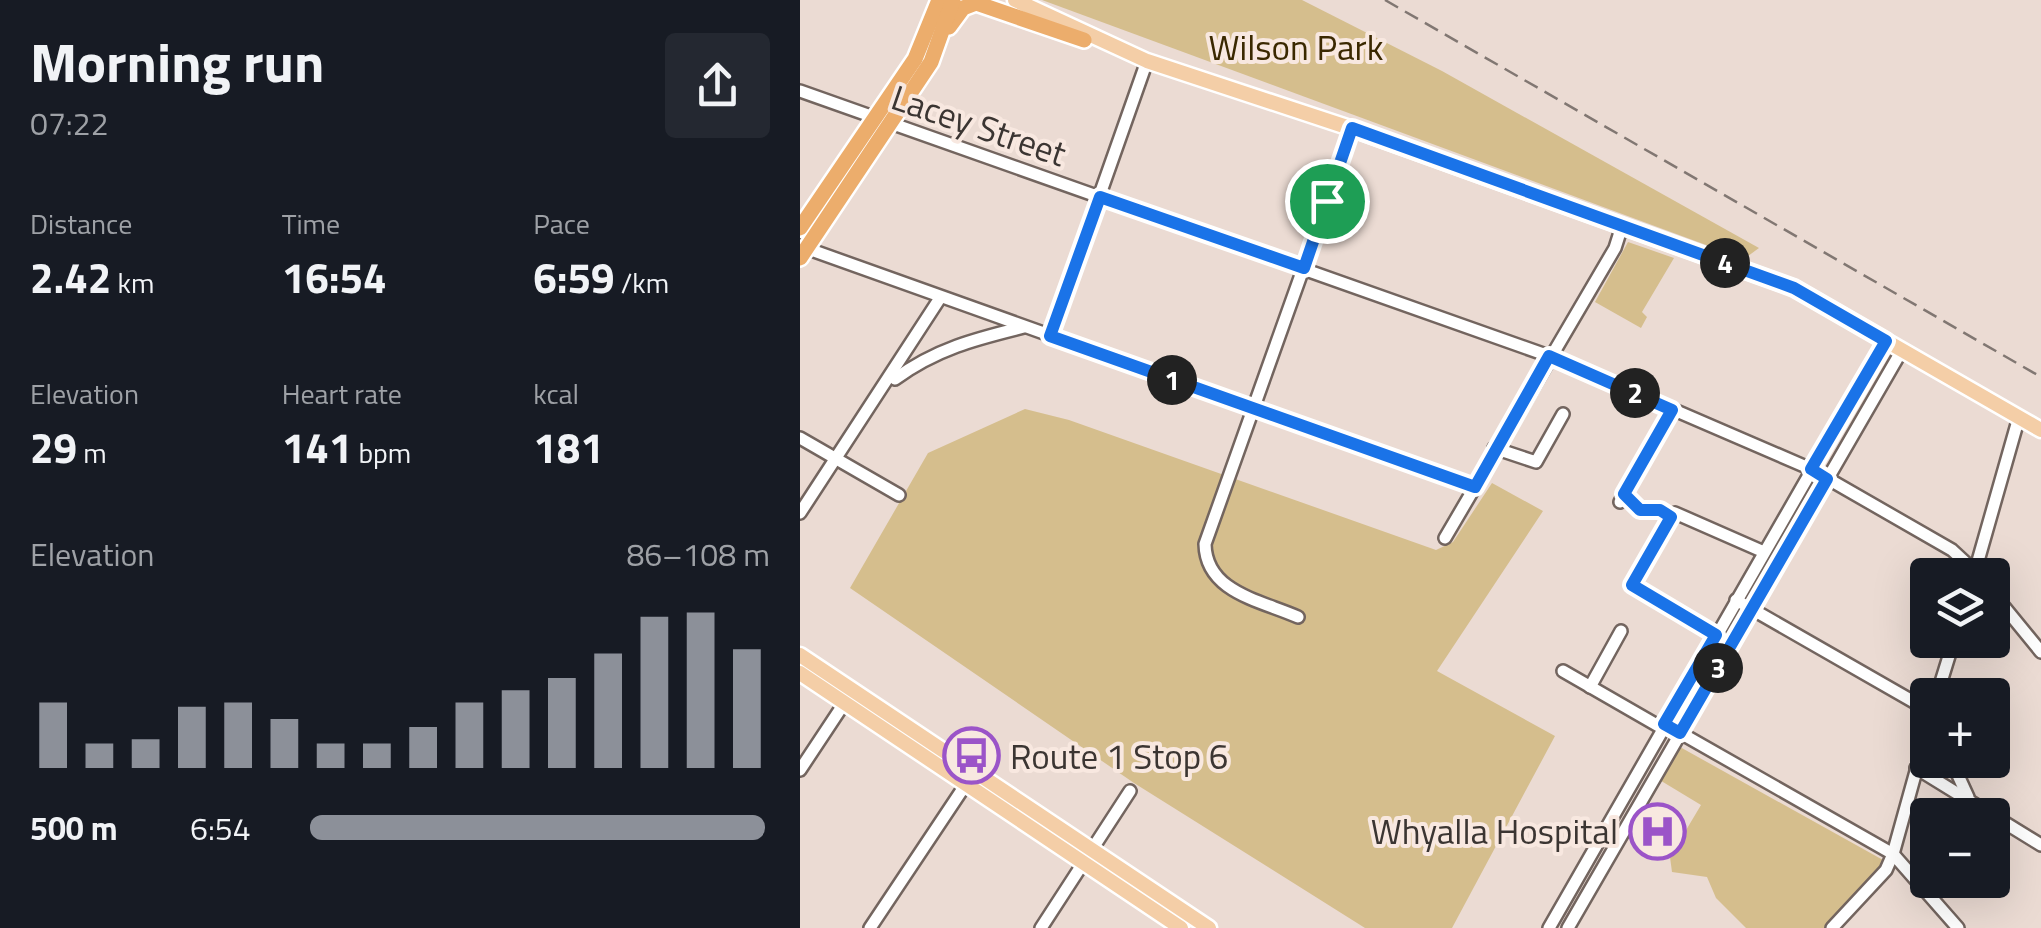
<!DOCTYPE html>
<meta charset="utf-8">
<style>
:root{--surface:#171b24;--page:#242831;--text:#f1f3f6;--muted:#9ea1a6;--accent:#8c9099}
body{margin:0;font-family:"Titillium Web",sans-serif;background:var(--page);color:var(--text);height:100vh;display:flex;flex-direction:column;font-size:38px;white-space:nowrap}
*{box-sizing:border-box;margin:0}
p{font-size:32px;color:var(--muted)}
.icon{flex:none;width:55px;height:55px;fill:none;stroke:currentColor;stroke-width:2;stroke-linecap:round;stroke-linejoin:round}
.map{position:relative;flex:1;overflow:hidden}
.drawer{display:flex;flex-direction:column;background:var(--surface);width:800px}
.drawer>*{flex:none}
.tools{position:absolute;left:1110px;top:558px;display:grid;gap:20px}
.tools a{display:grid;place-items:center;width:100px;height:100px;border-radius:10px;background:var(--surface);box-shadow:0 10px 40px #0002;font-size:50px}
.pin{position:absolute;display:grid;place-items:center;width:85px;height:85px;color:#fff;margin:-42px;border:5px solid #fff;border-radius:50%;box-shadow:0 2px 10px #0007}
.km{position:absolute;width:50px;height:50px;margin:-25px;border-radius:50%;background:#222;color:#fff;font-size:28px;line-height:50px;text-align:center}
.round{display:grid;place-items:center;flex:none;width:105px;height:105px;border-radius:10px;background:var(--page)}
.headline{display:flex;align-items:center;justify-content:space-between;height:170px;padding:0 30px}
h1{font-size:55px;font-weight:700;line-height:75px}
.stats{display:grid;grid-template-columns:repeat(3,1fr);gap:15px;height:170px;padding:10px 30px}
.stats div{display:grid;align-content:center}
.stats b{font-size:42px;font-weight:700}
.stats small{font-size:28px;font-weight:400}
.stats p{font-size:28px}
.chart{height:280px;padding:20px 30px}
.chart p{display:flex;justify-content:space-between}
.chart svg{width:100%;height:180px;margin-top:10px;stroke:var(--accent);stroke-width:6}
ul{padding:0 30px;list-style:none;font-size:32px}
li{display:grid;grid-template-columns:160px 120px 1fr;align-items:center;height:75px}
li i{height:25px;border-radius:12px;background:var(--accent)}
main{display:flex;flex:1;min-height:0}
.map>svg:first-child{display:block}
.green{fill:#d5be8d}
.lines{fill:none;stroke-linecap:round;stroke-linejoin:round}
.minor-casing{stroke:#73655f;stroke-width:16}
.major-casing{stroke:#fff;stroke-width:19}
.highway-casing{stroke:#fff;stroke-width:20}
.minor{stroke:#fff;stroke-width:11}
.major{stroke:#f4cea7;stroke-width:14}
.highway{stroke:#ecad6c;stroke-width:15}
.rail{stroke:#817772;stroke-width:2.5;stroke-dasharray:15 8;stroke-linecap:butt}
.route-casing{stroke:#fff;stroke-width:20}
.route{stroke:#1a73e8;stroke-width:12}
.labels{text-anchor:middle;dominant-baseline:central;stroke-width:8;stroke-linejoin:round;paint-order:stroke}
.park-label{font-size:35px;fill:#3a2800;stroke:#f8e8e0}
.street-label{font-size:35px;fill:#3b3532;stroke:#f8e8e0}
.poi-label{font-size:35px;fill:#3b3532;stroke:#f8e8e0;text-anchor:start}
</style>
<main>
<section class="drawer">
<div class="headline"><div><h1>Morning run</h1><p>07:22</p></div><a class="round"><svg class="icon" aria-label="share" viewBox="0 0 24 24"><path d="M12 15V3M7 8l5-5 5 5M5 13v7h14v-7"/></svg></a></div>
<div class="stats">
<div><p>Distance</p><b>2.42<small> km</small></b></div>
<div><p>Time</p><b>16:54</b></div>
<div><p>Pace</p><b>6:59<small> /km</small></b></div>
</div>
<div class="stats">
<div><p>Elevation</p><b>29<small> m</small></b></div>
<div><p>Heart rate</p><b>141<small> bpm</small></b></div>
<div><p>kcal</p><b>181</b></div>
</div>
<div class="chart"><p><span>Elevation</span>86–108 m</p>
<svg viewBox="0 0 160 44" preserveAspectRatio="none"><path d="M5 44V28M15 44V38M25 44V37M35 44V29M45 44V28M55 44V32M65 44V38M75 44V38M85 44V34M95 44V28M105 44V25M115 44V22M125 44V16M135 44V7M145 44V6M155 44V15"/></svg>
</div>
<ul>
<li><b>500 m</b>6:54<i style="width:99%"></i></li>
</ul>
</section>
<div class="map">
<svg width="1241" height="928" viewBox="0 0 1241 928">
<rect width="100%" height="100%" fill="#ebdbd3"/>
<g class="green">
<path d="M242 0H502L642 71 959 248 944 259Z"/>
<path d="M828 242 874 258 842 312 847 317 841 328 795 302Z"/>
<path d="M225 409 269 420 636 550 653 542 692 483 743 511 637 671 755 736 652 928H565L334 783 50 588 128 453Z"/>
<path d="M880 747 1083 860 1080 866 1024 928H946L916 898 907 877 872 872 870 857 901 805 858 779Z"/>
</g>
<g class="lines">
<defs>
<g id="minor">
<path d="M0 91 749 356 1011 469 1152 550 1179 575"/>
<path d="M0 246 675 487"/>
<path d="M250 336 347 61"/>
<path d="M95 379C136 349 175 339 224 327"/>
<path d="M0 438 99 495"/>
<path d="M694 448 736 462 763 414"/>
<path d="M824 494 840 510H860L871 517"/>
<path d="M820 502 872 409"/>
<path d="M0 513 140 298"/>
<path d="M645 538 815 248 822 226"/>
<path d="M1174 575 1219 417"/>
<path d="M1192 592 1241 652"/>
<path d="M936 600 1128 710"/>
<path d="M498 617C459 600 406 592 405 544L553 129"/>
<path d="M916 635 832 585 875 513 964 552"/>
<path d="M763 671 862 728"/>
<path d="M790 687 821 631"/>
<path d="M1137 695 1154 640"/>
<path d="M877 731 1093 854 1158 928"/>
<path d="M1151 760 1168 797"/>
<path d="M1116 768 1241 845"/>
<path d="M0 770 47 699"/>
<path d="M70 928 174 772"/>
<path d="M241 928 330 791"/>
<path d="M749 928 1086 341"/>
<path d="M768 928 1102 350"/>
<path d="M1032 928 1086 870 1093 854 1128 728"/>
</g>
<g id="major">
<path d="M215 0 347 61 553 129 994 288 1241 430"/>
<path d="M0 655 409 928"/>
<path d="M0 673 381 928"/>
</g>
<g id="highway">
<path d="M149 27 163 8 176 3 284 40"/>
<path d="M0 228 115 59 139 0"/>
<path d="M0 258 131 62 153 0"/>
</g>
</defs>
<use href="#minor" class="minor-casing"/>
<use href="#major" class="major-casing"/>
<use href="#highway" class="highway-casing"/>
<use href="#minor" class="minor"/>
<use href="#major" class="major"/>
<use href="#highway" class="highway"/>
<path class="rail" d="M585 0 1241 377"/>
</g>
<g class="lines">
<defs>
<path id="route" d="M552 128 994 288 1086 341 1011 469 1027 479 880 733 864 724 916 635 832 585 871 517 860 510H840L824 494 872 410 749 356 675 487 250 336 300 197 504 268Z"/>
</defs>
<use href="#route" class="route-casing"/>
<use href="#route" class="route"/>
</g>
<defs>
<symbol id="bus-ring" viewBox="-11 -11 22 22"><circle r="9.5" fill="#f8e8e0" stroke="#9b54c8" stroke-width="1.5"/><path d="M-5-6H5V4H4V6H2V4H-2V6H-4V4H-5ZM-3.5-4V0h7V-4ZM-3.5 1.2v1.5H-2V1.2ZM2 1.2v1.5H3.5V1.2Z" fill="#9b54c8"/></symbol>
<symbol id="hospital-ring" viewBox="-11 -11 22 22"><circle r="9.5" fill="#f8e8e0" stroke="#9b54c8" stroke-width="1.5"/><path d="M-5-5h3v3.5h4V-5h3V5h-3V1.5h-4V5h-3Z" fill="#9b54c8"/></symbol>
</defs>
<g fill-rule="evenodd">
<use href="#bus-ring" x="140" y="724" width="63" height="63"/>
<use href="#hospital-ring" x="826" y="800" width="63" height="63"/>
</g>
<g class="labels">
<g class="park-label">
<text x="496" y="47">Wilson Park</text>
</g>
<g class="street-label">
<text transform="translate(179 125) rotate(19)">Lacey Street</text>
</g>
<g class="poi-label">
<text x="210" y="756">Route 1 Stop 6</text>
<text x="818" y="831" text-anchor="end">Whyalla Hospital</text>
</g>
</g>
</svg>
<div class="tools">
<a><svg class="icon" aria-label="layers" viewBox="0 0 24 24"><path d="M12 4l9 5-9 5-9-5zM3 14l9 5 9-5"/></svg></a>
<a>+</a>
<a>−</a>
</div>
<div class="pin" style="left:527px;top:201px;background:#1e9e55"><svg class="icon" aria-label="arrive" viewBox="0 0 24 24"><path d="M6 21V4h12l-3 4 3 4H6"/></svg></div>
<b class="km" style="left:372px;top:380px">1</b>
<b class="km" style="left:835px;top:393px">2</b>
<b class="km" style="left:918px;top:668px">3</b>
<b class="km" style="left:925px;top:263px">4</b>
</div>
</main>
